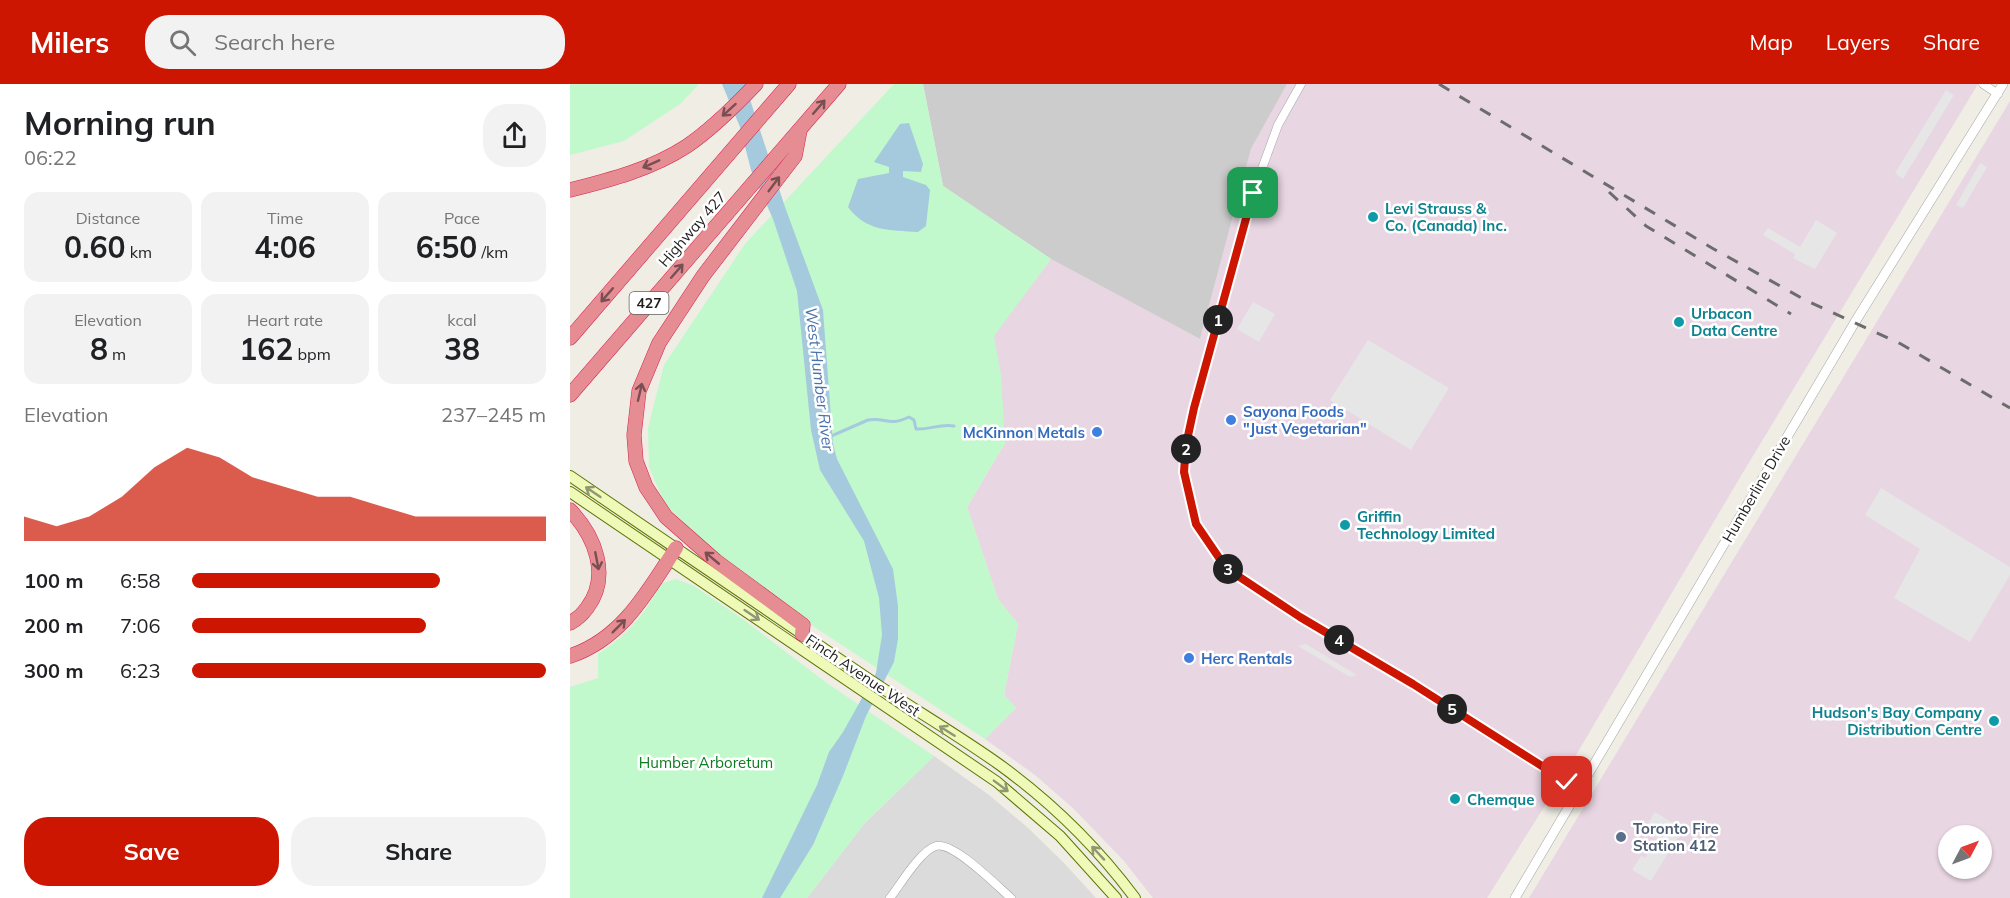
<!DOCTYPE html>
<meta charset="utf-8">
<style>
:root{--surface:#fff;--page:#f2f2f2;--text:#202124;--muted:#757577;--accent:#cc1601}
body{margin:0;font-family:Mulish,sans-serif;background:var(--page);color:var(--text);height:100vh;display:flex;flex-direction:column;font-size:22px;white-space:nowrap}
*{box-sizing:border-box;margin:0}
p{font-size:20px;color:var(--muted)}
.icon{flex:none;width:33px;height:33px;fill:none;stroke:currentColor;stroke-width:2;stroke-linecap:round;stroke-linejoin:round}
.map{position:relative;flex:1;overflow:hidden}
.sheet{display:flex;flex-direction:column;background:var(--surface);width:570px}
.sheet>*{flex:none}
.needle{width:39px;rotate:49deg}
.fabs{position:absolute;left:1368px;top:741px;display:grid;gap:12px}
.fabs a{display:grid;place-items:center;width:54px;height:54px;border-radius:50%;background:var(--surface);box-shadow:0 2px 4px #0004;font-size:30px}
.pin{position:absolute;display:grid;place-items:center;width:51px;height:51px;color:#fff;margin:-26px;border-radius:12px;box-shadow:0 3px 9px #0006}
.km{position:absolute;width:30px;height:30px;margin:-15px;border-radius:50%;background:#222;color:#fff;font-size:16px;line-height:30px;text-align:center}
.round{display:grid;place-items:center;flex:none;width:63px;height:63px;border-radius:24px;background:var(--page)}
.overview{display:flex;align-items:center;justify-content:space-between;height:102px;padding:0 24px}
h1{font-size:33px;font-weight:700;line-height:45px}
.stats{display:grid;grid-template-columns:repeat(3,1fr);gap:9px;height:102px;padding:6px 24px}
.stats div{display:grid;align-content:center;border-radius:15px;background:var(--page);text-align:center}
.stats b{font-size:30px;font-weight:700}
.stats small{font-size:16px;font-weight:400}
.stats p{font-size:16px}
.chart{height:168px;padding:12px 24px}
.chart p{display:flex;justify-content:space-between}
.chart svg{width:100%;height:108px;margin-top:6px;fill:var(--accent);opacity:.7}
.action{display:flex;gap:12px;margin-top:auto;padding:12px 24px}
.action a{flex:1;height:69px;border-radius:24px;background:var(--accent);color:#fff;font-size:24px;font-weight:700;line-height:69px;text-align:center}
.action a+a{background:var(--page);color:var(--text)}
ul{padding:0 24px;list-style:none;font-size:20px}
li{display:grid;grid-template-columns:96px 72px 1fr;align-items:center;height:45px}
li i{height:15px;border-radius:8px;background:var(--accent)}
header{display:flex;align-items:center;gap:36px;box-sizing:border-box;height:84px;padding:0 30px;background:var(--accent);color:#fff}
header strong{font-size:28px}
nav{display:flex;gap:33px;margin-inline-start:auto;font-size:21px}
.search{width:420px;height:54px;background:var(--page);display:flex;align-items:center;gap:15px;box-sizing:border-box;padding:0 21px;border-radius:24px;color:var(--muted);font-size:22px}
main{display:flex;flex:1;min-height:0}
.map>svg:first-child{display:block}
.residential{fill:#dcdbdb}
.industrial{fill:#e8d6e3;fill-rule:evenodd}
.religious{fill:#ccc}
.park{fill:#c1f9cc}
.parking{fill:#e6e6e6}
.water{fill:#a5cadd}
.lines{fill:none;stroke-linecap:round;stroke-linejoin:round}
.stream{stroke:#a5cadd;stroke-width:3}
.minor-casing{stroke:#a5a5a5;stroke-width:9}
.tertiary-casing{stroke:#a5a5a5;stroke-width:10}
.secondary-casing{stroke:#5d7505;stroke-width:12}
.motorway-casing{stroke:#da244f;stroke-width:15}
.minor{stroke:#fff;stroke-width:8}
.tertiary{stroke:#fff;stroke-width:9}
.secondary{stroke:#eff9b8;stroke-width:10}
.motorway{stroke:#e68c93;stroke-width:14}
.rail{stroke:#6c6c6c;stroke-width:3;stroke-dasharray:12 12;stroke-linecap:butt}
.oneway{stroke:#785053}
.oneway2{stroke:#919673}
.route-casing{stroke:#fff;stroke-width:12}
.route{stroke:#cc1601;stroke-width:8}
.culture-dot{fill:#0f9aa8;stroke:#fff;stroke-width:2}
.shop-dot{fill:#3f7fe0;stroke:#fff;stroke-width:2}
.service-dot{fill:#5c6f8a;stroke:#fff;stroke-width:2}
.labels{text-anchor:middle;dominant-baseline:central;stroke-width:5;stroke-linejoin:round;paint-order:stroke}
.shield{fill:#fff;stroke:#626262;stroke-width:1.5}
.shield-label{font-size:14px;font-weight:bold;fill:#1e1e1e}
.culture-label{font-size:15px;font-weight:bold;fill:#0d838f;stroke:#fff;text-anchor:start}
.street-label{font-size:15px;fill:#1e1e1e;stroke:#fff}
.shop-label{font-size:15px;font-weight:bold;fill:#366cbe;stroke:#fff;text-anchor:start}
.park-label{font-size:15px;fill:#0c7c21;stroke:#fff}
.service-label{font-size:15px;font-weight:bold;fill:#4e5e75;stroke:#fff;text-anchor:start}
.water-label{font-size:16px;font-style:italic;fill:#4b72ae;stroke:#fff}
</style>
<header>
<strong>Milers</strong>
<div class="search"><svg class="icon" aria-label="search" viewBox="0 0 24 24"><circle cx="10" cy="10" r="6"/><path d="M15 15l6 6"/></svg>Search here</div>
<nav><a>Map</a><a>Layers</a><a>Share</a></nav>
</header>
<main>
<section class="sheet">
<div class="overview"><div><h1>Morning run</h1><p>06:22</p></div><a class="round"><svg class="icon" aria-label="share" viewBox="0 0 24 24"><path d="M12 15V3M7 8l5-5 5 5M5 13v7h14v-7"/></svg></a></div>
<div class="stats">
<div><p>Distance</p><b>0.60<small> km</small></b></div>
<div><p>Time</p><b>4:06</b></div>
<div><p>Pace</p><b>6:50<small> /km</small></b></div>
</div>
<div class="stats">
<div><p>Elevation</p><b>8<small> m</small></b></div>
<div><p>Heart rate</p><b>162<small> bpm</small></b></div>
<div><p>kcal</p><b>38</b></div>
</div>
<div class="chart"><p><span>Elevation</span>237–245 m</p>
<svg viewBox="0 0 160 44" preserveAspectRatio="none"><path d="M0 44V34L10 38L20 34L30 26L40 14L50 6L60 10L70 18L80 22L90 26L100 26L110 30L120 34L130 34L140 34L150 34L160 34V44z"/></svg>
</div>
<ul>
<li><b>100 m</b>6:58<i style="width:70%"></i></li>
<li><b>200 m</b>7:06<i style="width:66%"></i></li>
<li><b>300 m</b>6:23<i style="width:100%"></i></li>
</ul>
<div class="action"><a>Save</a><a>Share</a></div>
</section>
<div class="map">
<svg width="1440" height="814" viewBox="0 0 1440 814">
<rect width="100%" height="100%" fill="#efede4"/>
<path class="residential" d="M364 672 419 711 457 743 493 778 526 814H237L294 740Z"/>
<g class="industrial">
<path d="M717 0H1408L1172 390 996 688 917 814H583L554 777 504 725 465 691 415 655 446 624 434 611 448 540 428 515 397 423 435 359 423 252 481 175 630 255 681 65Z"/>
<path d="M1440 17V814H959ZM1378 752H1412V784H1378Z"/>
</g>
<path class="religious" d="M353 0H717L681 65 630 255 481 175 373 102Z"/>
<g class="park">
<path d="M0 0H129L110 20 54 57 0 71Z"/>
<path d="M324 0H353L373 102 481 175 424 252 431 291 435 359 397 423 428 515 448 540 434 611 446 624 415 655 208 519 150 473 95 420 79 383 78 344 94 281 175 160Z"/>
<path d="M106 495 124 502 174 536 254 597 364 672 294 740 237 814H0V603L28 594V570C55 553 77 529 90 500Z"/>
</g>
<g class="parking">
<path d="M1376 6 1384 11 1333 95 1325 89Z"/>
<path d="M1410 79 1417 83 1393 124 1386 121Z"/>
<path d="M1246 136 1267 149 1245 185 1223 174 1225 170 1193 151 1198 144 1230 163Z"/>
<path d="M683 218 705 230 689 258 667 245Z"/>
<path d="M798 256 879 304 841 366 760 316Z"/>
<path d="M1311 404 1440 483V491L1400 558 1324 514 1350 465 1295 431Z"/>
<path d="M736 560 787 591 780 593 728 562Z"/>
<path d="M1085 728 1113 745 1081 797 1062 786 1071 772 1075 774 1087 754 1074 746Z"/>
</g>
<g class="water">
<path d="M152 0H175L215 123 253 226 263 360 267 375 323 485 328 522V555L324 578 296 632 273 692 243 761 210 814H192L247 701 259 668 273 648 306 589 312 551 309 514 294 457 250 386 241 346 227 207 203 135 181 86 170 43Z"/>
<path d="M339 39 353 80 351 88 333 87V93L356 101 360 106 356 142 348 148C319 146 297 148 278 123L288 95 319 89V83L304 78 330 40Z"/>
</g>
<g class="lines">
<path class="stream" d="M259 353 298 336C316 333 318 343 339 333L344 336 346 345C360 346 371 339 384 342"/>
<defs>
<g id="minor">
<path d="M731 0 708 41 683 109 624 324 616 361 614 388 626 440 656 484 730 533 843 600 997 698 1010 705"/>
<path d="M1413 0 1428 10"/>
<path d="M320 814C330 801 351 766 366 762 383 757 427 802 441 814"/>
</g>
<path id="tertiary" d="M945 814 1285 238 1433 0"/>
<g id="secondary">
<path d="M0 392C100 460 200 529 300 596 343 625 388 651 430 681 481 718 527 763 565 814"/>
<path d="M0 408 427 698 490 752 546 814"/>
</g>
<g id="motorway">
<path d="M230 46 225 72 133 192 89 259 69 307 64 351 66 377 76 403 96 433 146 477 233 541 232 550"/>
<path d="M0 106C40 96 82 85 117 62 142 45 165 22 186 0"/>
<path d="M0 254 219 0"/>
<path d="M0 311 269 0"/>
<path d="M0 426C25 452 41 492 17 524 12 531 8 535 0 539"/>
<path d="M0 572C52 555 78 507 106 464"/>
</g>
</defs>
<use href="#minor" class="minor-casing"/>
<use href="#tertiary" class="tertiary-casing"/>
<use href="#secondary" class="secondary-casing"/>
<use href="#motorway" class="motorway-casing"/>
<use href="#minor" class="minor"/>
<use href="#tertiary" class="tertiary"/>
<use href="#secondary" class="secondary"/>
<use href="#motorway" class="motorway"/>
<g class="rail">
<path d="M869 0 1142 164 1237 217 1331 260 1440 324"/>
<path d="M1039 108 1076 142 1221 230"/>
</g>
</g>
<defs><path id="oneway-shaft" d="M-6 0H5M1.5-3L5.5 0L1.5 3" fill="none" stroke-width="1.6" stroke-linecap="round" stroke-linejoin="round" transform="scale(1.5)"/></defs>
<g class="oneway">
<use href="#oneway-shaft" transform="translate(249 23) rotate(-49)"/>
<use href="#oneway-shaft" transform="translate(159 26) rotate(138)"/>
<use href="#oneway-shaft" transform="translate(81 80) rotate(156)"/>
<use href="#oneway-shaft" transform="translate(204 100) rotate(-53)"/>
<use href="#oneway-shaft" transform="translate(107 187) rotate(-49)"/>
<use href="#oneway-shaft" transform="translate(37 211) rotate(131)"/>
<use href="#oneway-shaft" transform="translate(70 308) rotate(-77)"/>
<use href="#oneway-shaft" transform="translate(142 474) rotate(-140)"/>
<use href="#oneway-shaft" transform="translate(27 477) rotate(79)"/>
<use href="#oneway-shaft" transform="translate(49 542) rotate(-45)"/>
</g>
<g class="oneway2">
<use href="#oneway-shaft" transform="translate(23 408) rotate(-146)"/>
<use href="#oneway-shaft" transform="translate(182 531) rotate(34)"/>
<use href="#oneway-shaft" transform="translate(377 647) rotate(-148)"/>
<use href="#oneway-shaft" transform="translate(431 702) rotate(37)"/>
<use href="#oneway-shaft" transform="translate(528 769) rotate(-133)"/>
</g>
<g class="lines">
<defs>
<path id="route" d="M683 109 624 324 616 361 614 388 626 440 656 484 730 533 843 600 997 698"/>
</defs>
<use href="#route" class="route-casing"/>
<use href="#route" class="route"/>
</g>
<g class="culture-dot">
<circle cx="803" cy="133" r="6"/>
<circle cx="1109" cy="238" r="6"/>
<circle cx="775" cy="441" r="6"/>
<circle cx="1424" cy="637" r="6"/>
<circle cx="885" cy="715" r="6"/>
</g>
<g class="shop-dot">
<circle cx="661" cy="336" r="6"/>
<circle cx="527" cy="348" r="6"/>
<circle cx="619" cy="574" r="6"/>
</g>
<circle class="service-dot" cx="1051" cy="753" r="6"/>
<g class="labels">
<rect class="shield" x="59.5" y="208" width="39" height="22" rx="4.5"/>
<g class="shield-label">
<text x="79" y="219">427</text>
</g>
<g class="culture-label">
<text x="815" y="124">Levi Strauss &amp;<tspan x="815" dy="17">Co. (Canada) Inc.</tspan></text>
<text x="1121" y="229">Urbacon<tspan x="1121" dy="17">Data Centre</tspan></text>
<text x="787" y="432">Griffin<tspan x="787" dy="17">Technology Limited</tspan></text>
<text x="1412" y="628" text-anchor="end">Hudson's Bay Company<tspan x="1412" dy="17">Distribution Centre</tspan></text>
<text x="897" y="715">Chemque</text>
</g>
<g class="street-label">
<text transform="translate(122 145) rotate(-49)">Highway 427</text>
<text transform="translate(1186 405) rotate(-60)">Humberline Drive</text>
<text transform="translate(293 591) rotate(34)">Finch Avenue West</text>
</g>
<g class="shop-label">
<text x="673" y="327">Sayona Foods<tspan x="673" dy="17">"Just Vegetarian"</tspan></text>
<text x="515" y="348" text-anchor="end">McKinnon Metals</text>
<text x="631" y="574">Herc Rentals</text>
</g>
<g class="park-label">
<text x="136" y="678">Humber Arboretum</text>
</g>
<g class="service-label">
<text x="1063" y="744">Toronto Fire<tspan x="1063" dy="17">Station 412</tspan></text>
</g>
<g class="water-label">
<text transform="translate(250 295) rotate(83)">West Humber River</text>
</g>
</g>
</svg>
<div class="fabs">
<a><svg class="needle" viewBox="-14 -14 28 28"><path d="M0-13l5 13h-10z" fill="#e53935"/><path d="M0 13l5-13h-10z" fill="#757577"/></svg></a>
</div>
<div class="pin" style="left:683px;top:109px;background:#1e9e55"><svg class="icon" aria-label="arrive" viewBox="0 0 24 24"><path d="M6 21V4h12l-3 4 3 4H6"/></svg></div>
<div class="pin" style="left:997px;top:698px;background:#d93025"><svg class="icon" aria-label="check" viewBox="0 0 24 24"><path d="M5 12l5 5 9-10"/></svg></div>
<b class="km" style="left:648px;top:236px">1</b>
<b class="km" style="left:616px;top:365px">2</b>
<b class="km" style="left:658px;top:485px">3</b>
<b class="km" style="left:769px;top:556px">4</b>
<b class="km" style="left:882px;top:625px">5</b>
</div>
</main>
